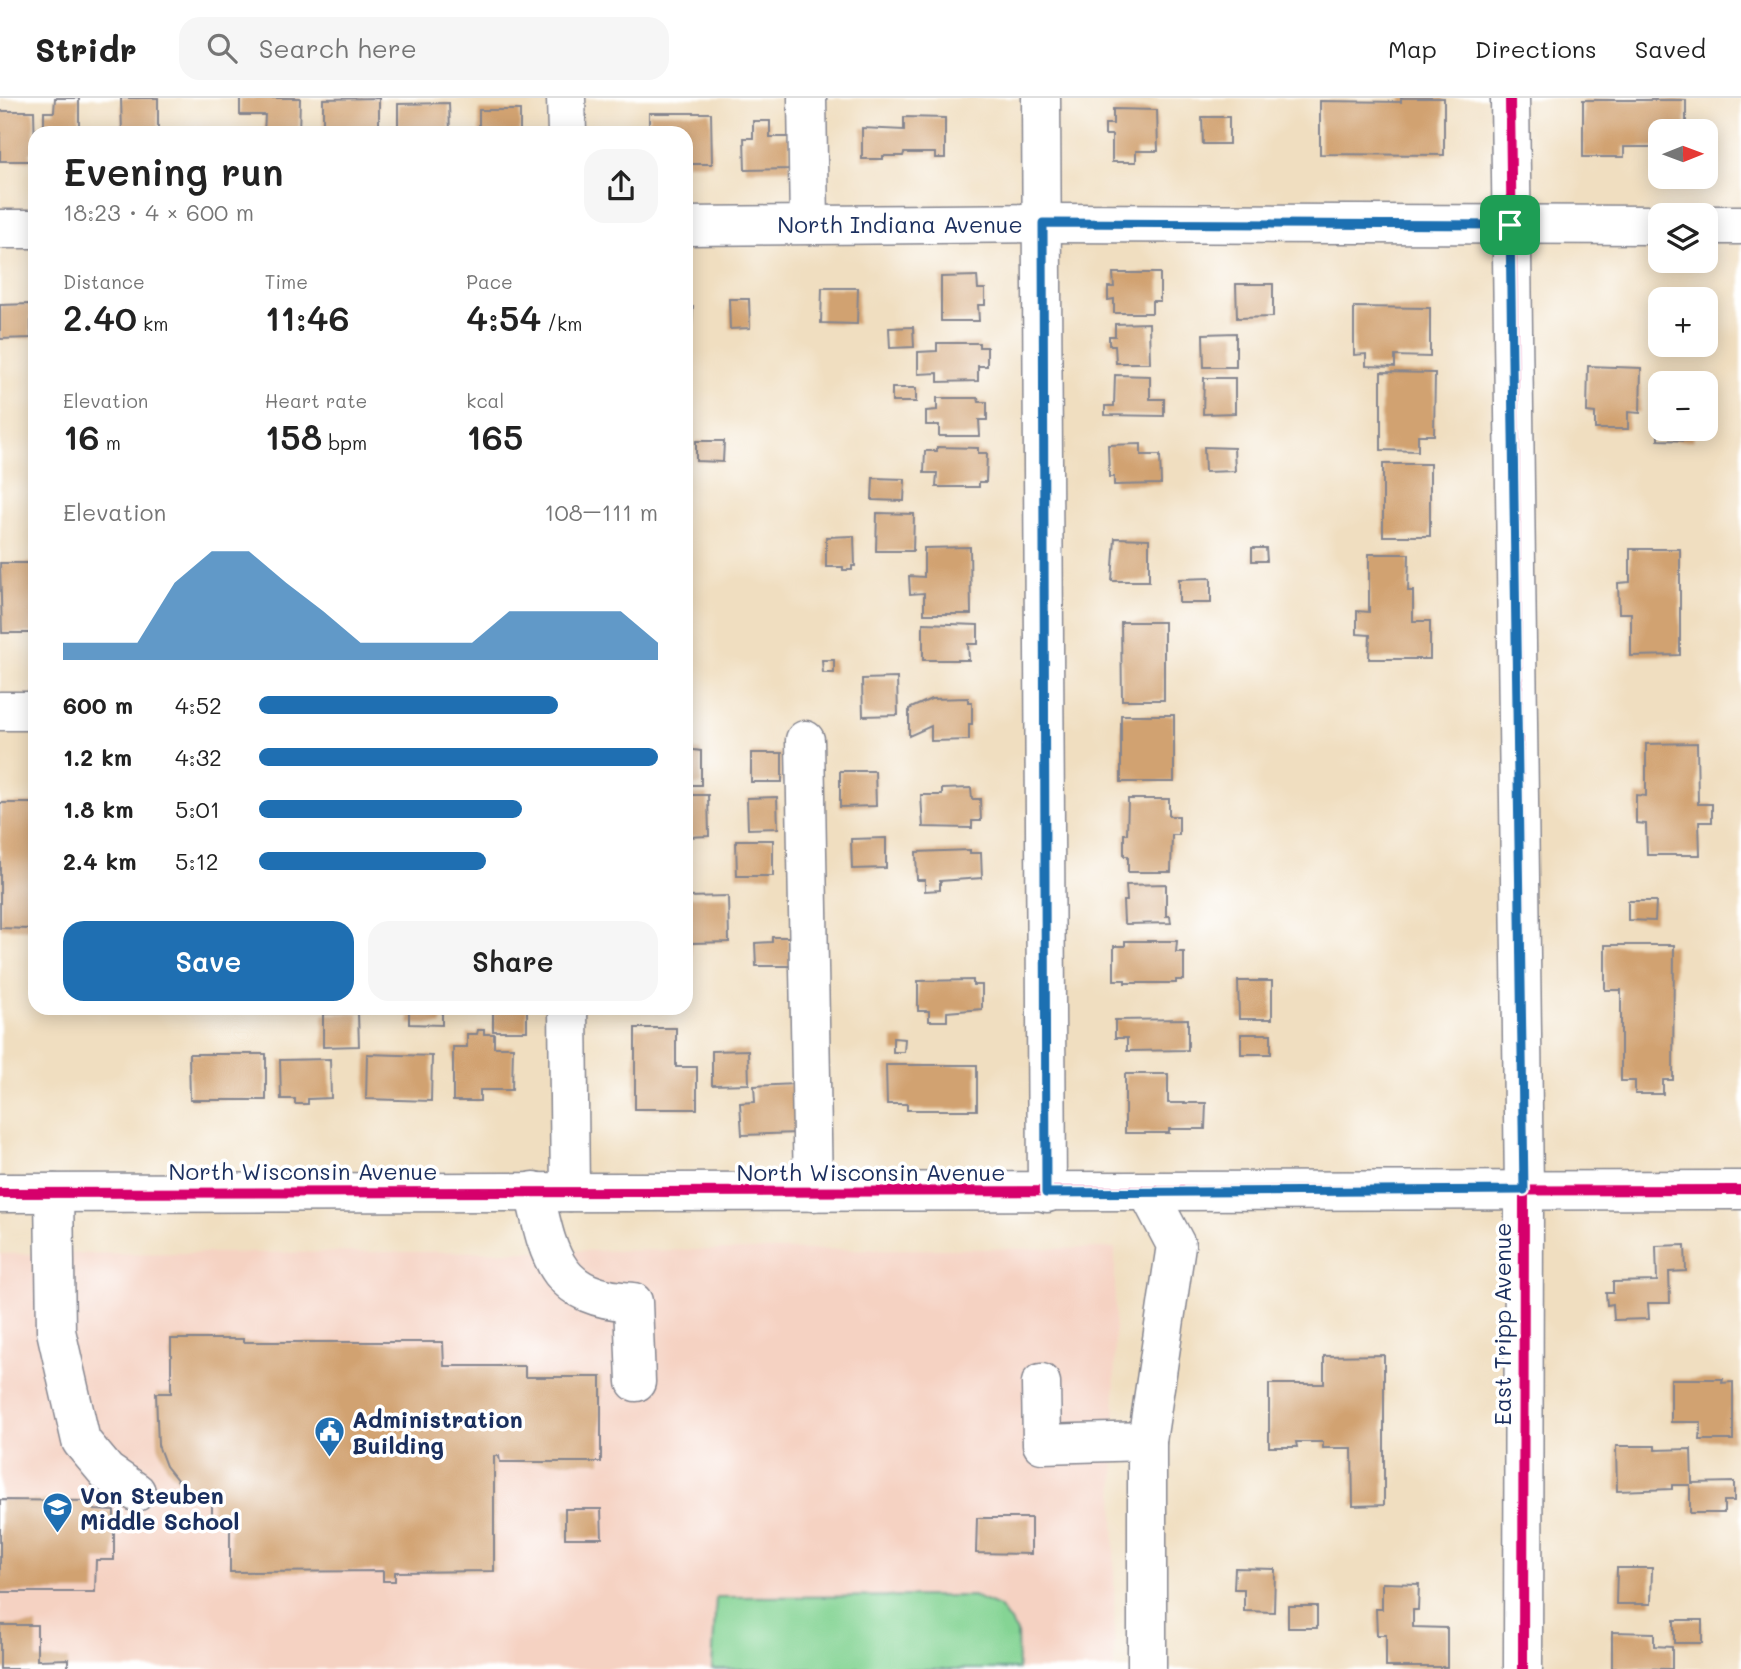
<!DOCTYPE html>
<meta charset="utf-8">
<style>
:root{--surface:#fff;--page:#f6f6f6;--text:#222;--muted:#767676;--line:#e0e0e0;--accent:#1f6fb2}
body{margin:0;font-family:Mali,sans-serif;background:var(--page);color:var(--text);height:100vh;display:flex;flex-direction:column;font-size:26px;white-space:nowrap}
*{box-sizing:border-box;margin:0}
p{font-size:23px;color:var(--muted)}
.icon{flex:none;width:38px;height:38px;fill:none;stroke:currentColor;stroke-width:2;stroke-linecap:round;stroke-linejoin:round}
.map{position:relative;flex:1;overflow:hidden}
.panel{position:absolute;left:28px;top:28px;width:665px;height:889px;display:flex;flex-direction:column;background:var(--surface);border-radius:21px;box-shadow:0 4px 18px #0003}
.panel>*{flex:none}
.needle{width:46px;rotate:89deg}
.fabs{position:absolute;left:1648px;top:21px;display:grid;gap:14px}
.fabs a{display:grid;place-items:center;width:70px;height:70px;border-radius:14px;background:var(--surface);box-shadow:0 4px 18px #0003;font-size:35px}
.pin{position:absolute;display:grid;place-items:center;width:60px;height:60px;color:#fff;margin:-30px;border-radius:14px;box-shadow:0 4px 10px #0006}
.round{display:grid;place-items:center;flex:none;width:74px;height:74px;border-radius:21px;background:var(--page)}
.headline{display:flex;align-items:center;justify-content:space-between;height:119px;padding:0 35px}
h1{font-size:38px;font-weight:600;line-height:52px}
.metrics{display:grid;grid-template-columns:repeat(3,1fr);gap:10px;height:119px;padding:7px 35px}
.metrics div{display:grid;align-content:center}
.metrics b{font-size:35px;font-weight:600}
.metrics small{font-size:19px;font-weight:400}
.metrics p{font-size:19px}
.chart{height:196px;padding:14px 35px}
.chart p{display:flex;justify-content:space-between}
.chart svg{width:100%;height:126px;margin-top:7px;fill:var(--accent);opacity:.7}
.primary-button{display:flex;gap:14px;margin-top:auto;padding:14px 35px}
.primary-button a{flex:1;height:80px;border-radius:21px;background:var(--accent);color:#fff;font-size:28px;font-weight:600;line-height:80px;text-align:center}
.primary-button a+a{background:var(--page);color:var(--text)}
ul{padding:0 35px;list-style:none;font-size:23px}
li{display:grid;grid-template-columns:112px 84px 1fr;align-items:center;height:52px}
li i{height:18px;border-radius:9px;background:var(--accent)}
header{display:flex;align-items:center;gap:42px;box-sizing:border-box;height:98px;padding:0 35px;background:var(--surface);border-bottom:2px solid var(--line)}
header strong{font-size:33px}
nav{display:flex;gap:38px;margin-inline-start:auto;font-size:24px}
.search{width:490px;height:63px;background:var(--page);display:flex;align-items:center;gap:18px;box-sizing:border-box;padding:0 24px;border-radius:21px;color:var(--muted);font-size:26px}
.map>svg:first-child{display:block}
.built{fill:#f5d2c2}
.green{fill:#85d494;stroke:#508279;stroke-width:2}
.building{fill:#d1a271}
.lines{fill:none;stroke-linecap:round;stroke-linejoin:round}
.minor-casing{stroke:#86868f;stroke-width:41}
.minor{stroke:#fff;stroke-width:38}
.cycleway-casing{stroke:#fff;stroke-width:15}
.cycleway{stroke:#d6006c;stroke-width:10}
.route-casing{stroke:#fff;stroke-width:14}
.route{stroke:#1f6fb2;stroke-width:9}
.labels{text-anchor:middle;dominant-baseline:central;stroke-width:7;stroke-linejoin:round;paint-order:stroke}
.street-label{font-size:23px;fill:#1b2f5e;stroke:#fff}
.poi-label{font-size:23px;font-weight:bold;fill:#1b2f5e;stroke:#fff;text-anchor:start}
</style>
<header>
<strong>Stridr</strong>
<div class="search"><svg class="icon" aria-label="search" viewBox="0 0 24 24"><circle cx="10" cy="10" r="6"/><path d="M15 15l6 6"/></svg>Search here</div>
<nav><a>Map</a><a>Directions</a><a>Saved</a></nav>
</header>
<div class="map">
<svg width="1741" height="1571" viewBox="0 0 1741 1571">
<rect width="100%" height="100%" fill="#fff"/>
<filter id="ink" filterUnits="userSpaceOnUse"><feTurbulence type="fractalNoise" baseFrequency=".0143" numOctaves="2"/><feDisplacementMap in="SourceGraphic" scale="14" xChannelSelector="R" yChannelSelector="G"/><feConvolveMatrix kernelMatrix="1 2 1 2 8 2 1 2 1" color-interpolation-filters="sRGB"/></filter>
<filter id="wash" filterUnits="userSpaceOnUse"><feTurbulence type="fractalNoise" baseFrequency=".00686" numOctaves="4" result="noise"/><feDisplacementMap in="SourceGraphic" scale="28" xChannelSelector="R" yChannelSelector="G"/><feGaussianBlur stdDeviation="1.57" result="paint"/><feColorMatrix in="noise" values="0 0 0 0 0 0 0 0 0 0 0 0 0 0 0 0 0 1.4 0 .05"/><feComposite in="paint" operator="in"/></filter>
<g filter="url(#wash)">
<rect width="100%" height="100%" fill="#f0dec0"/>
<path class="built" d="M1115 1150 1114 1571H0V1156Z"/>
<path class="green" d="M973 1498 999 1509 1017 1534 1018 1571H712L716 1499Z"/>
<g id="blocks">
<g class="building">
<path d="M55 0H79V35H44V14H54Z"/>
<path d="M121 0H158V35H122Z"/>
<path d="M240 0H300L299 35H264L265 17H240Z"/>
<path d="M379 0V35H323V1Z"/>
<path d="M1401 0H1444V57L1320 56V3L1401 4Z"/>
<path d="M1583 2H1686V33H1661V49H1624V59H1583Z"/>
<path d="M449 5 450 35H398V6Z"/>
<path d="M1113 11 1157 12 1158 53H1136V64H1112V37H1105V26H1113Z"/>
<rect x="479" y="12" width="41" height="23"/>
<path d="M0 13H34L35 54H30V63H0Z"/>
<path d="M649 15H711L712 66H686V35H649Z"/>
<path d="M904 19 945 20V60H935V55H904L903 58H883V61H862V30L904 32Z"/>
<path d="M1202 19H1229V46H1203Z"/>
<path d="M753 23H770V39H789L790 71 745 72 744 40H753Z"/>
<path d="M1113 175H1160V203H1152V215H1114V201L1108 202V189H1114Z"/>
<path d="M977 178 978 191H985V207H978L979 223H941V179Z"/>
<path d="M1236 186H1273V219L1237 220Z"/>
<path d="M822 190H858L857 226 821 225Z"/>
<path d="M729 201H749L750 230 730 231Z"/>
<path d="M31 206V240L0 241V207Z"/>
<path d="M686 209H693L692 229H686Z"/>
<path d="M1354 209 1430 210V259L1395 258V269L1366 268V256L1354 257Z"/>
<path d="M1149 225 1150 265H1116L1115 247H1109V238H1115V226Z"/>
<path d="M913 229 914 249 890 250 889 230Z"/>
<path d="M1236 235V269H1204L1203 236Z"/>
<path d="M937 245H979V249H987V268H978V283L938 284V275L918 276V254L937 253Z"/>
<path d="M1588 268 1641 270 1640 315 1628 314V331H1595V315L1587 314Z"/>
<path d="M1381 274 1435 275 1434 337H1418V353L1381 352Z"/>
<path d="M1115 277 1150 278V301H1164V318L1105 317V308H1114Z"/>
<path d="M1204 280H1235V315L1203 316Z"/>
<rect x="892" y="290" width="24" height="14"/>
<path d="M937 300H978L979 304H987V322H979L980 338H939V327H926V313L937 312Z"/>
<path d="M1658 331H1693V343L1658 342Z"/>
<path d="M696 343H724L723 364 696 363Z"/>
<path d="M1141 346V357H1160L1161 386 1114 387V379H1109L1108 347Z"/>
<path d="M937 349 978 350V355H987L986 384H979V389H936L937 375H924L925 353H937Z"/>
<path d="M1204 349 1234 350 1235 373 1205 374Z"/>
<rect x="1383" y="366" width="47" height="72"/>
<path d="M873 380 905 381 904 403 872 402Z"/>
<path d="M877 415 914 416 913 453H876Z"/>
<path d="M854 438 855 468H852V472H843V469H826V439Z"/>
<path d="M1115 440 1149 441V483H1112Z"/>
<path d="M970 449 971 516H924V495L910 496 909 478 924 479V450Z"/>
<path d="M1252 450H1266L1267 463H1252Z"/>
<path d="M1630 451H1680V557L1631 558V515H1619L1618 485 1630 484Z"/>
<path d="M1369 456H1409L1408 493H1413V523H1430V561H1369L1370 537 1357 536V513L1369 514Z"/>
<path d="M0 465H35L34 535H2Z"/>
<path d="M1211 480V505H1179V481Z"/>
<path d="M1121 524H1164V602H1122Z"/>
<path d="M923 525 978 527V546H968L969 562H923Z"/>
<path d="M822 562H834V575H823Z"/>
<path d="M897 580 898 617 863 618 862 581Z"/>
<path d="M968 600V604H972V626H969V642L931 643V628L909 638V611L931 601Z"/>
<rect x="1121" y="617" width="53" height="67"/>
<path d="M1697 645 1698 706H1712V724H1699L1700 757H1647L1646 726 1636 725V697L1646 698V646Z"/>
<path d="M686 651 701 653V687H690V697H708L709 738 686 739Z"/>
<rect x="751" y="655" width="31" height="29"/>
<path d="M840 673H875L876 708 840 709Z"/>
<path d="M971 690 972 701H980L981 723H972V730L923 729 921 697H942V691Z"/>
<path d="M777 699 778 730 748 731 747 700Z"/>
<path d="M1128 701H1169V718H1179V737H1172L1171 774H1128V758H1124V736H1127Z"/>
<path d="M0 705H35V817H30V831L0 830Z"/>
<path d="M886 740V770L852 771 851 741Z"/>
<path d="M736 742H773V778H737Z"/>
<path d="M970 752V755H981L982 780 940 783V792L925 793V782H917L916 754Z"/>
<path d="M1166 786V818H1170L1171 825 1126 826 1124 824 1123 803H1127L1126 787Z"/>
<path d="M728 798 729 844 691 845 692 866H686V799Z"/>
<path d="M1628 803H1656L1655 823 1628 822Z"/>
<path d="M772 839H789L790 868H756L755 845 772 844Z"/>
<path d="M1125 843H1177L1176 854H1184V882H1176V885H1125V882H1114V848H1125Z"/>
<path d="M1605 847H1674L1673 982H1663V996H1635V983H1621V892H1605Z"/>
<path d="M973 882V887H982V911L947 914V923H929V913H918V883Z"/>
<path d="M1238 883H1272V921H1239Z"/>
<path d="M409 910H442V927L409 926Z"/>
<rect x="493" y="910" width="34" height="23"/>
<path d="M358 915 359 948 323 949V916Z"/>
<path d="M1188 921V952L1127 953V940H1115V922Z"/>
<path d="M635 930H676V969H697V1011H635Z"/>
<path d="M478 932H484V936H494V949H513L512 992H480V1003H453V949H467V936H477Z"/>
<rect x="1241" y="936" width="30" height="20"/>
<path d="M893 940 905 941 904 954H893Z"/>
<path d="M748 952 749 986 712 987V953Z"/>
<path d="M189 956H266V1002H190Z"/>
<path d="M367 956 432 958 431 1003 366 1001Z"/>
<path d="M330 961 331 1000 308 1001V1006H295V1001H281L280 962Z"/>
<path d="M886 967H977V1012H907V1006H887Z"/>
<path d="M1125 976H1168V1005H1206L1205 1031H1169V1035H1125Z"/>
<path d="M795 986 797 1035 742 1037 740 1005 755 1004 754 988Z"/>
<path d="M1685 1147 1686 1173 1669 1174 1670 1205H1648L1649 1221 1614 1222 1613 1206 1607 1207 1606 1195H1613V1184L1657 1183 1656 1148Z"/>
<path d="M171 1241H243V1244H443L444 1268H525V1279H601V1364H500L499 1358H494V1473L395 1474V1483H383V1473L230 1474V1420H212V1402L194 1395 178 1383 166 1368 158 1347 156 1295H171Z"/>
<path d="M1384 1257V1407L1353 1408 1352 1350H1323V1344H1296L1297 1349H1269V1286H1324V1258Z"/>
<path d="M1671 1281H1723L1722 1285 1733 1284V1342H1700L1701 1324H1671Z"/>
<path d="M1616 1348H1655V1352L1691 1351 1692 1385 1734 1384V1403H1724V1415H1690V1387H1672V1391L1617 1393Z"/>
<path d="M0 1402 94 1403V1412L114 1413V1462H96L95 1494H0Z"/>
<path d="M565 1411H601L602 1440H565Z"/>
<path d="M977 1420H1031V1456L976 1455Z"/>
<path d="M1235 1470 1275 1471 1274 1514 1244 1513V1491H1234Z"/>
<path d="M1617 1470H1652L1651 1506H1616Z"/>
<path d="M1382 1485 1419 1486 1418 1512H1413V1529L1447 1530V1569H1386V1537H1377L1376 1511H1382Z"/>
<rect x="1288" y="1508" width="29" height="22"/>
<rect x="1674" y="1522" width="28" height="23"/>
<path d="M0 1527H37V1562L68 1561V1571H0Z"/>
<path d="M1612 1534 1654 1535V1548L1672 1549V1571L1612 1570Z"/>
</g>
</g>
</g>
<g filter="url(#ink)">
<use href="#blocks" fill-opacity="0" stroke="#86868f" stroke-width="2"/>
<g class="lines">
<defs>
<g id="minor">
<path d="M566 0 567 35"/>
<path d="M807 0 809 127"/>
<path d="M1041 0 1047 1095"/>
<path d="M1510 0 1524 1092 1523 1571"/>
<path d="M1706 127H1741"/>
<path d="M686 128 1043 125 1661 127"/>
<path d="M0 131H35"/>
<path d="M0 613H35"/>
<path d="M805 642 813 1094"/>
<path d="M568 910 570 1094"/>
<path d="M534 1093C549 1159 555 1200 633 1204L636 1284"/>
<path d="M0 1095 1741 1092"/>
<path d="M54 1095 56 1233 81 1343 107 1374 136 1394"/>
<path d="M1041 1285 1042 1346 1147 1343"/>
<path d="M1147 1571V1343L1176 1147 1148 1094"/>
</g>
</defs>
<use href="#minor" class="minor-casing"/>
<use href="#minor" class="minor"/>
<defs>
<g id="cycleway">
<path d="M1510 0 1524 1092 1523 1571"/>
<path d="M0 1095 1741 1092"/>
</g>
</defs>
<use href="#cycleway" class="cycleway-casing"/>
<use href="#cycleway" class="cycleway"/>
</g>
</g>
<g class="lines" filter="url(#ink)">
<defs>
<path id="route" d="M1043 125 1510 127 1524 1092 1046 1095Z"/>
</defs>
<use href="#route" class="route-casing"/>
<use href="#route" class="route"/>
</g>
<defs>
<symbol id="civic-pin" viewBox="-11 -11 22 30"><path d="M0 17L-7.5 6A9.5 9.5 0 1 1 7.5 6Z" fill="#1f6fb2" stroke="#fff"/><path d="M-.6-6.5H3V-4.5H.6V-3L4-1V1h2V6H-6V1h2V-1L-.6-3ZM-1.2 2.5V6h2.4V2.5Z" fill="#fff"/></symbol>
<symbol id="school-pin" viewBox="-11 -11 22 30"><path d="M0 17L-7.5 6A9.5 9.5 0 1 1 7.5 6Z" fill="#1f6fb2" stroke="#fff"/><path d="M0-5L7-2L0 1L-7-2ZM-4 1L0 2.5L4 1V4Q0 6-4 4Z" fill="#fff"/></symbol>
</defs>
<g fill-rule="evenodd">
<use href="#civic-pin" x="312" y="1316" width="35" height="47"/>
<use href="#school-pin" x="40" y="1392" width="35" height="47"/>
</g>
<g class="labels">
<g class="street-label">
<text x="900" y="126">North Indiana Avenue</text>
<text x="303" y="1073">North Wisconsin Avenue</text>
<text x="871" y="1074">North Wisconsin Avenue</text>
<text transform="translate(1502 1226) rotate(-90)">East Tripp Avenue</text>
</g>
<g class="poi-label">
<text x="352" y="1321">Administration<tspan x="352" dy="26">Building</tspan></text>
<text x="80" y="1397">Von Steuben<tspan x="80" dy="26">Middle School</tspan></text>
</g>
</g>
</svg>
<div class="fabs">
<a><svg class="needle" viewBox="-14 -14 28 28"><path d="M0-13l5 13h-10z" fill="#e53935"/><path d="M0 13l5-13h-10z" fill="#767676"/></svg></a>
<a><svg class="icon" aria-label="layers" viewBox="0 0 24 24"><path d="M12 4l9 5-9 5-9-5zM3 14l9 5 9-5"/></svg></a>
<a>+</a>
<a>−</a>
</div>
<div class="pin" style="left:1510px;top:127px;background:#1e9e55"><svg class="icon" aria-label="arrive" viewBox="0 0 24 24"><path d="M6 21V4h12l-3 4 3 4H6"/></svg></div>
<section class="panel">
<div class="headline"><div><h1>Evening run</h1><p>18:23 · 4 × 600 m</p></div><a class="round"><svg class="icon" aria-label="share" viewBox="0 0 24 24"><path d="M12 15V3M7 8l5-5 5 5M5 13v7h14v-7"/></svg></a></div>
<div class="metrics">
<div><p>Distance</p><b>2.40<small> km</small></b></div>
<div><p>Time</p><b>11:46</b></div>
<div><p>Pace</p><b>4:54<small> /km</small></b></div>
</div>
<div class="metrics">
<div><p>Elevation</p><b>16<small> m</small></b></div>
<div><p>Heart rate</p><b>158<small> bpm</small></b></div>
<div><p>kcal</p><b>165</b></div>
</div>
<div class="chart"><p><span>Elevation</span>108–111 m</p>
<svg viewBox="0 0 160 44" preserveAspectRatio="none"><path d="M0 44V38L10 38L20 38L30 17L40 6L50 6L60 17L70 27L80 38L90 38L100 38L110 38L120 27L130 27L140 27L150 27L160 38V44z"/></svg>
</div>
<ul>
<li><b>600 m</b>4:52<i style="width:75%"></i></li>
<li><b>1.2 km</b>4:32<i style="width:100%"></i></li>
<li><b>1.8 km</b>5:01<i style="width:66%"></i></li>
<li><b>2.4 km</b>5:12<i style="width:57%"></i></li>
</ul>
<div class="primary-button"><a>Save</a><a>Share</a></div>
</section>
</div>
